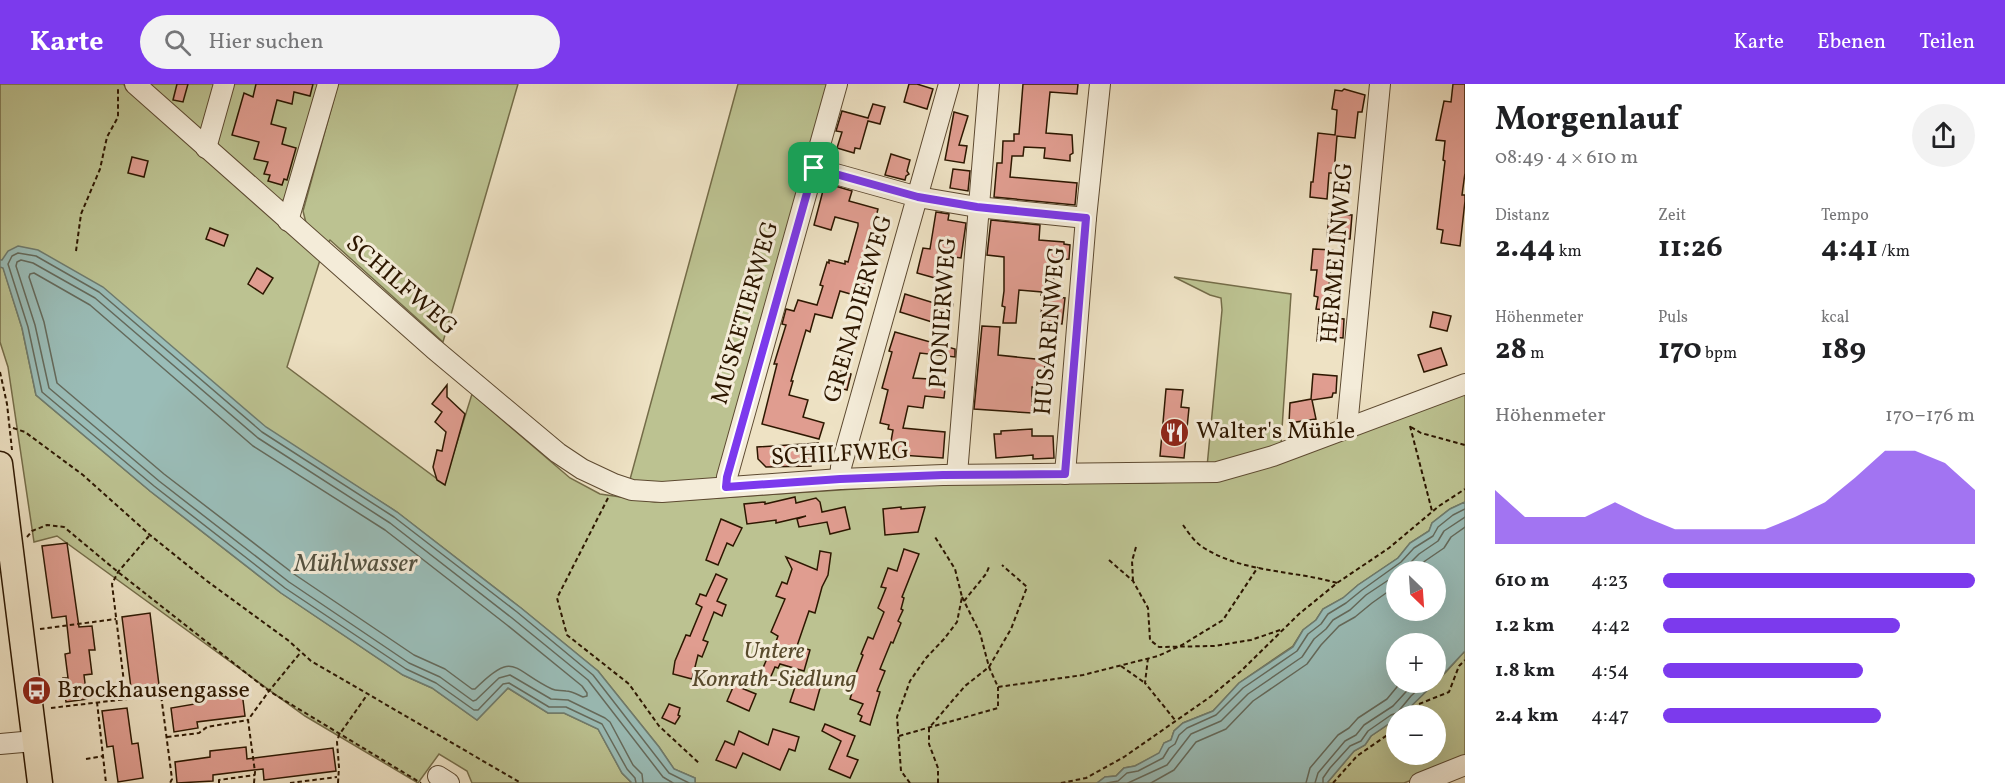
<!DOCTYPE html>
<html lang="de">
<meta charset="utf-8">
<style>
:root{--surface:#fff;--page:#f2f2f2;--text:#202124;--muted:#757577;--accent:#7c3aed}
body{margin:0;font-family:Vollkorn,serif;background:var(--page);color:var(--text);height:100vh;display:flex;flex-direction:column;font-size:22px;white-space:nowrap}
*{box-sizing:border-box;margin:0}
p{font-size:20px;color:var(--muted)}
.icon{flex:none;width:33px;height:33px;fill:none;stroke:currentColor;stroke-width:2;stroke-linecap:round;stroke-linejoin:round}
.map{position:relative;flex:1;overflow:hidden}
.panel{display:flex;flex-direction:column;background:var(--surface);width:540px}
.panel>*{flex:none}
.needle{width:39px;rotate:155deg}
.controls{position:absolute;left:1386px;top:477px;display:grid;gap:12px}
.controls a{display:grid;place-items:center;width:60px;height:60px;border-radius:50%;background:var(--surface);box-shadow:0 6px 24px #0002;font-size:30px}
.pin{position:absolute;display:grid;place-items:center;width:51px;height:51px;color:#fff;margin:-26px;border-radius:12px;box-shadow:0 3px 9px #0006}
.round{display:grid;place-items:center;flex:none;width:63px;height:63px;border-radius:32px;background:var(--page)}
.summary{display:flex;align-items:center;justify-content:space-between;height:102px;padding:0 30px}
h1{font-size:33px;font-weight:700;line-height:45px}
.stats{display:grid;grid-template-columns:repeat(3,1fr);gap:9px;height:102px;padding:6px 30px}
.stats div{display:grid;align-content:center}
.stats b{font-size:30px;font-weight:700}
.stats small{font-size:16px;font-weight:400}
.stats p{font-size:16px}
.chart{height:168px;padding:12px 30px}
.chart p{display:flex;justify-content:space-between}
.chart svg{width:100%;height:108px;margin-top:6px;fill:var(--accent);opacity:.7}
ul{padding:0 30px;list-style:none;font-size:20px}
li{display:grid;grid-template-columns:96px 72px 1fr;align-items:center;height:45px}
li i{height:15px;border-radius:8px;background:var(--accent)}
header{display:flex;align-items:center;gap:36px;box-sizing:border-box;height:84px;padding:0 30px;background:var(--accent);color:#fff}
header strong{font-size:28px}
nav{display:flex;gap:33px;margin-inline-start:auto;font-size:21px}
.search{width:420px;height:54px;background:var(--page);display:flex;align-items:center;gap:15px;box-sizing:border-box;padding:0 21px;border-radius:33px;color:var(--muted);font-size:22px}
main{display:flex;flex:1;min-height:0}
.map>svg:first-child{display:block}
.green{fill:#bcc291;stroke:#746c48;stroke-width:1.5}
.water{fill:#9abdb8;stroke:#6e7b6e;stroke-width:1.5;fill-rule:evenodd}
.lines{fill:none;stroke-linecap:round;stroke-linejoin:round}
.shore{stroke:#646a5c;stroke-width:1.5}
.building{fill:#e09d90;stroke:#2d1700;stroke-width:1.5}
.minor-casing{stroke:#5d4a31;stroke-width:22}
.major-casing{stroke:#2d1700;stroke-width:27}
.path{stroke:#2d1700;stroke-width:2;stroke-dasharray:4.5 3;stroke-linecap:butt}
.minor{stroke:#f4ecd9;stroke-width:20}
.major{stroke:#eee2c4;stroke-width:24}
.route-casing{stroke:#fff;stroke-width:12}
.route{stroke:#7c3aed;stroke-width:8}
.labels{text-anchor:middle;dominant-baseline:central;stroke-width:6;stroke-linejoin:round;paint-order:stroke}
.street-label{font-size:24px;fill:#2d1700;stroke:#f4ecd9}
.poi-label{font-size:24px;fill:#2d1700;stroke:#f4ecd9;text-anchor:start}
.park-label{font-size:24px;font-style:italic;fill:#584a2c;stroke:#f4ecd9}
.water-label{font-size:26px;font-style:italic;fill:#535140;stroke:#f4ecd9}
</style>
<header>
<strong>Karte</strong>
<div class="search"><svg class="icon" aria-label="search" viewBox="0 0 24 24"><circle cx="10" cy="10" r="6"/><path d="M15 15l6 6"/></svg>Hier suchen</div>
<nav><a>Karte</a><a>Ebenen</a><a>Teilen</a></nav>
</header>
<main>
<div class="map">
<svg width="1465" height="699" viewBox="0 0 1465 699">
<rect width="100%" height="100%" fill="#eee2c4"/>
<filter id="stains"><feTurbulence type="fractalNoise" baseFrequency=".00333" numOctaves="4"/><feColorMatrix values="0 0 0 0 .2 0 0 0 0 .09 0 0 0 0 .02 0 0 0 .5 -.17"/></filter>
<radialGradient id="worn" r=".72"><stop offset=".6" stop-color="#630" stop-opacity="0"/><stop offset="1" stop-color="#630" stop-opacity=".3"/></radialGradient>
<g class="green">
<path d="M0 0H123L320 176 287 283 444 400 472 310 570 394 600 410 655 418 948 399H1153L1211 396 1465 307V418L1450 425 1432 439 1429 447 1410 459 1398 474 1358 501 1343 514 1323 525 1316 536 1303 546 1293 562 1239 599 1213 627 1183 639 1174 647 1171 656 1164 659 1160 669 1135 682 1124 684 1116 692 1105 693 1097 699H695V694L674 685 659 663 598 587 521 524 397 428 0 176Z"/>
<path d="M144 0H219L200 47Z"/>
<path d="M230 0H323L290 115 279 117 213 60Z"/>
<path d="M338 0H518L443 258 330 156 327 160 306 139 303 127Z"/>
<path d="M738 0H832L719 395 712 399H629Z"/>
<path d="M0 183H3L22 244 36 311 150 407 281 509 403 591 432 604 477 636 508 604 548 629H564L598 645 622 689 632 699H472L467 687 439 670 418 699 305 632 57 452 34 458 8 283 0 258Z"/>
<path d="M1174 193 1291 210 1281 360 1207 383 1222 226 1221 214 1210 211Z"/>
<path d="M1465 567V676L1404 699H1327L1354 667 1365 661 1371 652 1396 635V670H1436V632L1401 631 1446 588Z"/>
</g>
<g class="water">
<path d="M18 162 38 166 103 203 266 343 397 428 521 524 598 587 659 663 674 685 695 694V699H632L622 689 598 645 564 629H548L508 604 477 636 432 604 403 591 281 509 150 407 36 311 22 244 3 184 0 183V176H2L8 167Z"/>
<path d="M1465 418V567L1436 598V560H1396V598L1435 599 1404 629 1396 632V635L1371 652 1365 661 1354 667 1327 699H1097L1105 693 1116 692 1124 684 1135 682 1159 669 1164 659 1171 656 1174 647 1183 639 1213 627 1239 599 1293 563 1303 546 1316 536 1323 525 1343 514 1358 501 1398 474 1410 459 1429 447 1432 439 1450 425ZM1396 488H1436V526H1396Z"/>
</g>
<g class="lines">
<g class="shore">
<path d="M34 189 90 221 253 362 385 446 507 541 582 602 587 609V612L583 613C578 611 572 607 566 607 561 606 556 607 552 605 512 586 515 565 475 605H472L445 585 414 571 294 490 164 390 57 299 44 238 29 193 30 190Z"/>
<path d="M1401 488 1419 470 1438 457 1444 447 1465 433"/>
<path d="M1415 488 1425 477 1444 464 1451 453 1465 443"/>
<path d="M636 699 635 694 627 685 602 640 566 623H549L509 599 503 600 478 626H474L436 599 406 585 285 504 154 402 42 308 28 243 8 180 12 172 18 169 36 172 99 208 262 348 394 433 517 528 593 591 669 689 689 699"/>
<path d="M643 699 642 690 633 681 610 638 605 634 568 616 551 615 510 591 499 594 476 616 473 617 440 593 409 579 289 498 159 397 49 304 35 241 16 182 17 178 21 176 33 179 95 214 258 354 390 439 512 534 588 596 663 693 673 699"/>
<path d="M1107 699 1118 697 1127 689 1138 687 1163 674 1169 664 1175 660 1179 651 1187 644 1216 631 1243 604 1297 567 1308 550 1321 540 1328 530 1346 519 1362 506 1401 478 1414 464 1433 452 1438 443 1453 431 1465 425"/>
<path d="M1128 699 1167 681 1191 650 1221 637 1248 610 1302 573 1314 555 1326 545 1333 536 1350 526 1366 511 1396 491"/>
<path d="M1151 699 1174 686 1196 658 1226 645 1253 617 1307 580 1321 561 1339 542 1355 533 1372 519 1396 502"/>
<path d="M1306 699 1310 684 1338 651 1349 644 1358 634 1387 615 1401 598"/>
<path d="M1315 699 1318 689 1345 657 1356 651 1364 641 1393 622 1415 598"/>
<path d="M1323 699V694L1330 684 1350 662 1361 657 1368 647 1391 631 1397 629 1411 612 1426 598"/>
</g>
</g>
<g class="building">
<path d="M177 0H188L183 18 173 16Z"/>
<path d="M256 0H313L310 12 294 8 292 20 277 16 271 40 286 44 282 60 296 64 287 96 284 95 282 101 268 97 270 91 264 90 268 78 254 75 259 58 232 51 244 9 253 13Z"/>
<path d="M909 0H917L933 5 927 25 904 18Z"/>
<path d="M1023 0H1078L1077 10 1050 8 1046 49 1072 51 1073 69 1070 71V77L1044 74 1045 64 1024 63 1023 72H1012L1010 93 1077 99 1075 121 994 113 997 79H1002L1003 57H1014V50H1019Z"/>
<path d="M1453 0H1465V89L1462 111H1465V117L1460 162 1441 159 1443 146 1437 145 1445 77 1443 76 1445 57 1436 56 1444 17 1451 18Z"/>
<path d="M1344 5 1365 11 1362 28H1358L1355 54 1337 52 1334 89H1329L1327 115 1310 113 1311 98H1313L1318 49 1335 51 1337 26 1332 25 1335 6 1342 7Z"/>
<path d="M873 20 885 23 880 40 868 37 860 65 855 64 854 69 837 64 842 48 836 47 842 27 868 34Z"/>
<path d="M954 28 968 32 959 61 967 62 964 79 945 76Z"/>
<path d="M891 70 910 76 907 87 909 90 906 92 905 96 885 91Z"/>
<path d="M132 73 148 77 144 93 128 89Z"/>
<path d="M953 85 970 87 968 107 950 104Z"/>
<path d="M825 99 852 107 849 117 878 125 862 189 868 190 864 204 856 202 854 211 840 207 832 234 815 230 810 248 806 246 791 297H793L789 311 808 316 803 333 824 339 819 355 762 340 777 280H774L786 241 782 240 786 225 794 227 798 216 817 221 823 202 820 201 827 178 829 179V176L845 180V177L848 178 858 142V139L835 133 831 146 814 141Z"/>
<path d="M936 128 949 130 948 136 966 139 961 174 941 171 935 194 917 189 923 164 930 165Z"/>
<path d="M1329 130 1352 131 1350 155 1327 153Z"/>
<path d="M991 136 1040 141 1039 156 1064 158V160L1070 161 1069 175 1055 176 1053 204 1057 205 1056 213 1065 214 1062 240 1040 238 1043 211H1041L1042 208 1019 206 1016 239H1003L1005 223 1002 222 1004 207V173L987 171Z"/>
<path d="M210 144 228 151 224 162 206 155Z"/>
<path d="M1313 165 1333 166 1329 202H1332L1328 226 1316 225 1318 213 1314 212 1317 186H1311Z"/>
<path d="M257 184 273 194 263 210 248 200Z"/>
<path d="M905 210 934 219V216L953 220 948 243 900 228Z"/>
<path d="M1433 228 1451 232 1447 247 1430 243Z"/>
<path d="M1319 233 1344 235 1343 254 1333 253V258L1317 257Z"/>
<path d="M982 242 1000 243 998 271 1045 276 1044 298 1036 297 1035 303H1032V329L974 325Z"/>
<path d="M895 248 955 265V273L920 269 913 294 946 296 944 314 925 312 923 324 908 322 903 344 945 348 943 374 901 371 900 376 888 374 893 346 888 345 889 341 880 339 888 306 882 304 892 268 889 267Z"/>
<path d="M1441 264 1447 281 1424 288 1418 271Z"/>
<path d="M832 285 851 290 847 306 828 300Z"/>
<path d="M1313 290 1337 292 1336 309H1333L1332 313 1312 316 1316 335 1289 339 1290 319 1311 315Z"/>
<path d="M447 301V313L465 330 445 401 437 396 433 383 437 366 442 367 446 348 435 338 442 328 432 320Z"/>
<path d="M1166 305 1183 306 1181 323 1189 324 1184 374 1160 372Z"/>
<path d="M1032 345V352H1053L1054 374 1033 375V371L996 374 994 350H1001V347Z"/>
<path d="M818 359 814 373H811V382L766 383 758 375 757 363Z"/>
<path d="M795 413 796 419 816 414 820 418 822 428 845 423 850 445 830 450 827 438 799 443 797 435 806 432 776 439V436L747 440 744 420 765 418V420Z"/>
<path d="M901 423V425L925 423 918 448 885 451 883 425Z"/>
<path d="M721 435 742 444 733 462 727 459 718 481 706 476Z"/>
<path d="M67 459 79 543 92 542 95 566H89L92 590 84 591 87 615 66 618 63 594H68L65 570 70 569 66 532 52 534 42 462Z"/>
<path d="M904 465 919 470 902 513 904 514 901 525 903 526 898 537 901 539 893 559 891 558 880 585 885 587 877 607 880 608 870 641 860 637 862 632 858 630 863 620 850 615 857 593 855 592 863 571 861 570 868 553 873 555 884 528 878 524 886 504 881 503 888 484 897 487Z"/>
<path d="M820 467 831 469 828 491 822 503 815 529 809 527 797 562 810 566 804 587 780 580 778 584 775 583 766 604 756 600 769 570 771 571 778 552 771 548 785 515 776 512 782 498 787 500 792 485 786 473 817 486Z"/>
<path d="M716 490 727 495 717 517 726 521 722 532 714 528 703 556 708 558 702 573 698 571 692 595 673 590 675 577 686 551 690 552 702 523 696 520 700 510 706 512Z"/>
<path d="M150 529 159 601 131 604 122 533Z"/>
<path d="M799 591 822 597 814 626 790 618Z"/>
<path d="M734 601 756 610 749 627 727 617Z"/>
<path d="M242 608 245 632 197 638 198 644 174 648 171 624 195 620 194 614Z"/>
<path d="M669 620 680 624 678 631 680 632 675 640 662 634Z"/>
<path d="M127 624 132 660 138 659 143 694 118 698 113 662 107 663 102 627Z"/>
<path d="M825 640 855 652 847 672 858 676 850 694 829 685 841 657 822 647Z"/>
<path d="M773 645 799 653 795 667 789 665 780 686 743 669 736 684 716 676 725 657 734 661 739 647 768 661Z"/>
<path d="M246 663 247 675 333 664 336 687 264 696 263 685 213 691V697L177 699 175 678 210 673V667Z"/>
</g>
<g class="lines">
<defs>
<g id="minor">
<path d="M135 0 434 265 558 369 582 385 614 400 632 406 662 408 840 395 943 391 1217 388 1273 372 1465 300"/>
<path d="M206 64 224 0"/>
<path d="M814 84 918 113 977 123 1086 134"/>
<path d="M288 137 328 0"/>
<path d="M1347 343 1380 0"/>
<path d="M957 390 989 0"/>
<path d="M1065 390 1086 134 1100 0"/>
<path d="M840 395 841 383 949 0"/>
<path d="M726 403 727 393 837 0"/>
<path d="M0 660 34 657"/>
<path d="M438 692 449 699"/>
<path d="M1420 699 1465 681"/>
</g>
<path id="major" d="M0 380 40 699"/>
</defs>
<use href="#minor" class="minor-casing"/>
<use href="#major" class="major-casing"/>
<g class="path">
<path d="M76 167 81 130 100 85 107 53 118 33V3"/>
<path d="M0 288 7 320 12 366"/>
<path d="M1410 342 1432 427"/>
<path d="M1411 343 1421 349 1465 361"/>
<path d="M13 344 25 348 83 391 150 451 207 497 289 557 311 577 521 699"/>
<path d="M608 414 557 514 567 551 629 600 659 642 700 680"/>
<path d="M1183 441C1188 448 1194 457 1201 462 1241 489 1293 486 1337 499"/>
<path d="M27 453 32 447 47 441 64 443 118 488 269 607 421 699"/>
<path d="M1109 476 1133 497 1148 524 1150 556 1159 563 1214 562 1251 556 1283 545"/>
<path d="M1133 497 1132 477 1136 463"/>
<path d="M962 513 980 549 989 583 998 603 1083 591 1158 572 1182 561 1223 536 1258 483"/>
<path d="M964 517 986 490 989 483"/>
<path d="M40 545 116 535"/>
<path d="M1148 574 1145 599 1175 636"/>
<path d="M1121 582 1145 599"/>
<path d="M126 615 112 500 118 488 149 452"/>
<path d="M97 618 106 699"/>
<path d="M51 624 161 611 172 695 170 699"/>
<path d="M1410 632 1419 620 1449 608 1459 582 1465 576"/>
<path d="M899 652 998 624V603"/>
<path d="M167 653 199 649 207 643 248 636"/>
<path d="M86 675 103 672"/>
<path d="M219 699V696L255 691"/>
<path d="M254 699 255 688 248 636 269 607 301 568"/>
<path d="M290 699 337 693"/>
<path d="M338 699 339 683 337 658 339 651 367 611"/>
<path d="M910 699 901 687 897 633 910 597 926 574 944 555 957 538 962 513 955 485 935 453"/>
<path d="M938 699V684L929 660V644L965 602 989 583 1011 545 1027 503 1002 481"/>
<path d="M1061 699 1086 694 1124 673 1210 613 1241 587 1299 530 1337 499 1389 464 1439 422 1465 405"/>
<path d="M1333 699 1357 672 1396 645"/>
</g>
<use href="#minor" class="minor"/>
<use href="#major" class="major"/>
</g>
<g class="lines">
<defs>
<path id="route" d="M814 84 918 113 977 123 1086 134 1065 390 943 391 840 395 726 403 727 393Z"/>
</defs>
<use href="#route" class="route-casing"/>
<use href="#route" class="route"/>
</g>
<defs>
<symbol id="restaurant-disc" viewBox="-11 -11 22 22"><circle r="9.5" fill="#8f2418" stroke="#f4ecd9"/><path d="M-5-6h1v4h1v-4h1v4h1v-4h1v5L-1.5 .5V6h-2V.5L-5-1ZM5-6V6H3V1.5H1.5Q1.5-4 5-6Z" fill="#fff"/></symbol>
<symbol id="bus-disc" viewBox="-11 -11 22 22"><circle r="9.5" fill="#8f2418" stroke="#f4ecd9"/><path d="M-5-6H5V4H4V6H2V4H-2V6H-4V4H-5ZM-3.5-4V0h7V-4ZM-3.5 1.2v1.5H-2V1.2ZM2 1.2v1.5H3.5V1.2Z" fill="#fff"/></symbol>
</defs>
<g fill-rule="evenodd">
<use href="#restaurant-disc" x="1158" y="332" width="33" height="33"/>
<use href="#bus-disc" x="20" y="590" width="33" height="33"/>
</g>
<g class="labels">
<g class="street-label">
<text transform="translate(1338 169) rotate(-85)">HERMELINWEG</text>
<text transform="translate(401 202) rotate(41)">SCHILFWEG</text>
<text transform="translate(859 225) rotate(-74)">GRENADIERWEG</text>
<text transform="translate(746 229) rotate(-74)">MUSKETIERWEG</text>
<text transform="translate(944 229) rotate(-86)">PIONIERWEG</text>
<text transform="translate(1051 247) rotate(-85)">HUSARENWEG</text>
<text transform="translate(840 371) rotate(-3)">SCHILFWEG</text>
</g>
<g class="poi-label">
<text x="1196" y="348">Walter's Mühle</text>
<text x="57" y="607">Brockhausengasse</text>
</g>
<g class="park-label">
<text x="774" y="568">Untere<tspan x="774" dy="28">Konrath-Siedlung</tspan></text>
</g>
<g class="water-label">
<text x="356" y="480">Mühlwasser</text>
</g>
</g>
<rect width="100%" height="100%" filter="url(#stains)"/>
<rect width="100%" height="100%" fill="url(#worn)"/>
</svg>
<div class="controls">
<a><svg class="needle" viewBox="-14 -14 28 28"><path d="M0-13l5 13h-10z" fill="#e53935"/><path d="M0 13l5-13h-10z" fill="#757577"/></svg></a>
<a>+</a>
<a>−</a>
</div>
<div class="pin" style="left:814px;top:84px;background:#1e9e55"><svg class="icon" aria-label="arrive" viewBox="0 0 24 24"><path d="M6 21V4h12l-3 4 3 4H6"/></svg></div>
</div>
<section class="panel">
<div class="summary"><div><h1>Morgenlauf</h1><p>08:49 · 4 × 610 m</p></div><a class="round"><svg class="icon" aria-label="share" viewBox="0 0 24 24"><path d="M12 15V3M7 8l5-5 5 5M5 13v7h14v-7"/></svg></a></div>
<div class="stats">
<div><p>Distanz</p><b>2.44<small> km</small></b></div>
<div><p>Zeit</p><b>11:26</b></div>
<div><p>Tempo</p><b>4:41<small> /km</small></b></div>
</div>
<div class="stats">
<div><p>Höhenmeter</p><b>28<small> m</small></b></div>
<div><p>Puls</p><b>170<small> bpm</small></b></div>
<div><p>kcal</p><b>189</b></div>
</div>
<div class="chart"><p><span>Höhenmeter</span>170–176 m</p>
<svg viewBox="0 0 160 44" preserveAspectRatio="none"><path d="M0 44V22L10 33L20 33L30 33L40 27L50 33L60 38L70 38L80 38L90 38L100 33L110 27L120 17L130 6L140 6L150 11L160 22V44z"/></svg>
</div>
<ul>
<li><b>610 m</b>4:23<i style="width:100%"></i></li>
<li><b>1.2 km</b>4:42<i style="width:76%"></i></li>
<li><b>1.8 km</b>4:54<i style="width:64%"></i></li>
<li><b>2.4 km</b>4:47<i style="width:70%"></i></li>
</ul>
</section>
</main>
